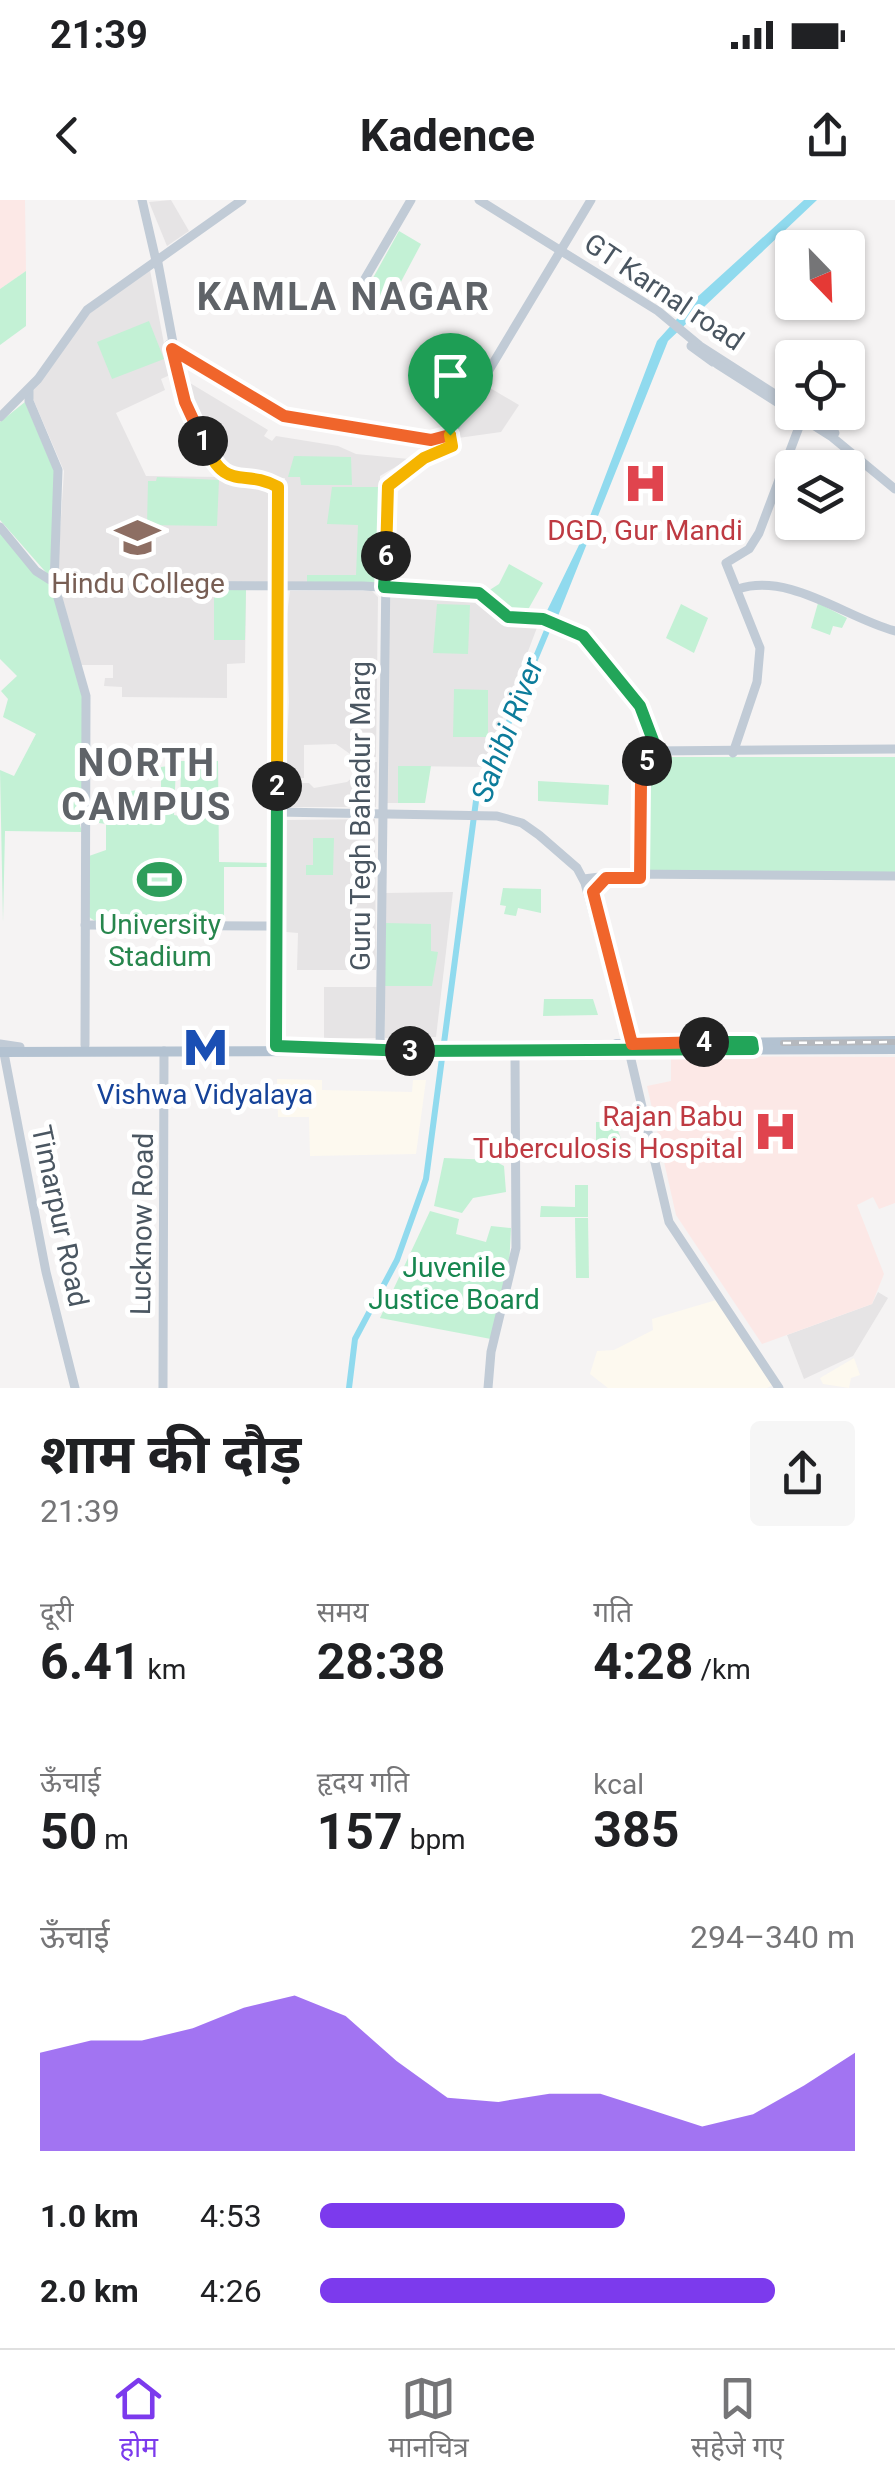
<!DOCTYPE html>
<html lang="hi">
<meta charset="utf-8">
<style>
:root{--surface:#fff;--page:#f6f6f6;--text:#202124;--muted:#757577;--line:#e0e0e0;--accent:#7c3aed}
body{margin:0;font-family:Roboto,"Noto Sans Devanagari",sans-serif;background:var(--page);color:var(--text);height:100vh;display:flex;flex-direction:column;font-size:38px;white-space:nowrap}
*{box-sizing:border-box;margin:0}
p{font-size:32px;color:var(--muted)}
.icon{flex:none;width:55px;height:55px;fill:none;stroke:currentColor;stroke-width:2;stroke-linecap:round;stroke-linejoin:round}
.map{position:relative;height:1188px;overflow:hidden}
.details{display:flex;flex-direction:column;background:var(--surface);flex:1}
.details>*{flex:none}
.needle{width:65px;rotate:157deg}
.tools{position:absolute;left:775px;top:30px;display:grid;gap:20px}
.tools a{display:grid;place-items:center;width:90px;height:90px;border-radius:10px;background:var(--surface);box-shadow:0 2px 8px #0004;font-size:50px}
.pin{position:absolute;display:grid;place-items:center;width:85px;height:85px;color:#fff;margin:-102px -42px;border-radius:50% 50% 50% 0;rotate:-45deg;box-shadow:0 0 10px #0007}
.pin .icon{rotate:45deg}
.km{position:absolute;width:50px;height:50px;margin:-25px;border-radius:50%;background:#222;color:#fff;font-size:28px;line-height:50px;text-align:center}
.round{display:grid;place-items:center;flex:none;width:105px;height:105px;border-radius:10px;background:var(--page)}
.headline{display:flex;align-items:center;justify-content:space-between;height:170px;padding:0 40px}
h1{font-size:55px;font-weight:700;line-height:75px}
.figures{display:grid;grid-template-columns:repeat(3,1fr);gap:15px;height:170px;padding:10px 40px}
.figures div{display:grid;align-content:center}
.figures b{font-size:50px;font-weight:700}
.figures small{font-size:28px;font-weight:400}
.figures p{font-size:28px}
.chart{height:280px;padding:20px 40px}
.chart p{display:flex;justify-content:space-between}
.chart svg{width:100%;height:180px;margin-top:10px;fill:var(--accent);opacity:.7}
ul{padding:0 40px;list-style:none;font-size:32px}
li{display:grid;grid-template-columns:160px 120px 1fr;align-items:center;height:75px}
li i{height:25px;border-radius:12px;background:var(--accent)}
.status{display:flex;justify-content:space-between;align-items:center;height:70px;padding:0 50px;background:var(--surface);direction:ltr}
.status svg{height:28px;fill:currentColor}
header{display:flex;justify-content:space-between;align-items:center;height:130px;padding:0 40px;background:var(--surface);font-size:45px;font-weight:700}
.menu{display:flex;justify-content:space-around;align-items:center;height:140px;border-top:2px solid var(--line);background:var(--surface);font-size:28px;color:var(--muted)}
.menu a{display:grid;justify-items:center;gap:5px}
.menu .active{color:var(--accent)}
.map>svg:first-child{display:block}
.commercial{fill:#fdf9ef}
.education{fill:#e6e4e5}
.medical{fill:#fce8e6}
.green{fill:#c3f1d5}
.water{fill:#90daee}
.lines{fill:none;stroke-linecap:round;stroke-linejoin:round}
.river{stroke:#90daee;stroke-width:6}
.secondary{stroke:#c1cbd6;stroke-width:9}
.primary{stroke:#b3c2d1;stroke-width:10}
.rail-casing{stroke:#b5b8bd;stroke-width:6}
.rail{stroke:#fff;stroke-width:2.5;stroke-dasharray:8;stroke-linecap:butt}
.split-1-casing{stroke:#fff;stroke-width:20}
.split-2-casing{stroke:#fff;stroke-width:20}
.split-3-casing{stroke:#fff;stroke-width:20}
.split-4-casing{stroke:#fff;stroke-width:20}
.split-5-casing{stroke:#fff;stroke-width:20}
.split-6-casing{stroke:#fff;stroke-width:20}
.split-7-casing{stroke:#fff;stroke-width:20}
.split-1{stroke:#f0652b;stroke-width:12}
.split-2{stroke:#f5b400;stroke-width:12}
.split-3{stroke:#22a559;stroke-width:12}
.split-4{stroke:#22a559;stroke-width:12}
.split-5{stroke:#f0652b;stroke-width:12}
.split-6{stroke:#22a559;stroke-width:12}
.split-7{stroke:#f5b400;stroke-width:12}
.labels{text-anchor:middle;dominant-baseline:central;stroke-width:10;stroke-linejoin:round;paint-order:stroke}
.street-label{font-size:28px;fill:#4a5661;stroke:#fff}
.health-label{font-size:28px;fill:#be3a42;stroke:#fff}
.education-label{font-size:28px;fill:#785e54;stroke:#fff}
.leisure-label{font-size:28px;fill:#27864d;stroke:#fff}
.transit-label{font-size:28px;fill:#164399;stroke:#fff}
.park-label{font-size:28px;fill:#17864f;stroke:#fff}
.water-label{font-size:30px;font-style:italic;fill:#0c7c9b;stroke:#fff}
.district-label{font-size:38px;font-weight:bold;letter-spacing:2.5px;fill:#5f6368;stroke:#fff}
</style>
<div class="status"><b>21:39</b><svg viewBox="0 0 49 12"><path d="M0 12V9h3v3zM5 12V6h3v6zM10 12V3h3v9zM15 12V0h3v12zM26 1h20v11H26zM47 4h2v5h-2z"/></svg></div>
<header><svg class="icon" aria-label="back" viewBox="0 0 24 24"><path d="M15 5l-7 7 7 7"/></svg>Kadence<svg class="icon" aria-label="share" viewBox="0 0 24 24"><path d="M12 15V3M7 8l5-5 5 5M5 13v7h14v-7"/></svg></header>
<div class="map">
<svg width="895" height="1188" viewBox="0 0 895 1188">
<rect width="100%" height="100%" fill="#f5f3f3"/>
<g class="commercial">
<path d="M277 879 322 880V890L412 892 413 880H426L416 954 310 956 309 917H278Z"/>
<path d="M723 1098 777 1183 767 1188H608L590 1174 597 1151 614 1150 653 1130 652 1119Z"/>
<path d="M854 1158 860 1175 851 1178 849 1188 823 1184 820 1178Z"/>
</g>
<g class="education">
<path d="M171 0 189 31 167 46 149 2Z"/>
<path d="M150 70 170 175 161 179 165 190 116 213 146 276 220 277 276 286 275 382 57 380 64 271 31 194 79 121Z"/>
<path d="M180 177 268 230 264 236 272 241 276 236 338 246 356 254 409 259 380 276 379 383 283 382 285 278 251 277 214 261 200 231 204 228 201 221 196 223Z"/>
<path d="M485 185 519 205 501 232 458 238 455 234Z"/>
<path d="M67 388 246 389 245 463 227 464V498L122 497V487L104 486 105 478H113V465H81L61 394Z"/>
<path d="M290 391H372L378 397 376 557 353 556 336 544 304 545V578L285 579 289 502 286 422Z"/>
<path d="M388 391 467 394 484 401 499 418 538 425 484 567 399 566 398 603H386Z"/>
<path d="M353 562H377L376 607H288L284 603 285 583H309L314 588 347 582 353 577Z"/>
<path d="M375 619 376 770H297L298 733 286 732V620Z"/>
<path d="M453 692 436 837 385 838V693Z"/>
<rect x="324" y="787" width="53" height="51"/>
<path d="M878 1092 888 1098 853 1156 804 1179 787 1135 872 1104Z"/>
</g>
<g class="medical">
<path d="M0 0H25L26 71 0 89Z"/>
<path d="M671 856 895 857V1003L879 1009 873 997 857 1005 884 1074 872 1104 762 1144 676 1015 647 886 671 881Z"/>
</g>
<g class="green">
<path d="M399 31 421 44 386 110 374 104 368 87Z"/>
<path d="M26 71V126L0 145V89Z"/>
<path d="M149 121 164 159 112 179 97 142Z"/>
<path d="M25 202 55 273 50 377 0 320V222Z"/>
<path d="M294 256 351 257 352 285H301L300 277H288Z"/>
<path d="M157 277 219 280 217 326 147 325 148 281H156Z"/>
<path d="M332 287H380L379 383 307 382V375H356L358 325 327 324Z"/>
<path d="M0 331 53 389 83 496 82 602 75 608 82 632 5 631 3 722 0 570 14 576 36 534 3 517 8 499 1 491 17 476 0 459Z"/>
<path d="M509 364 543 383 525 415 504 411 488 391 499 384Z"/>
<path d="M214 389H246L245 440H214Z"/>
<path d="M818 403 847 418 842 428 833 426 830 435 811 428Z"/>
<path d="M437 404 470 405 468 454 433 453Z"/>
<path d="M681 404 708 418 694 453 666 438Z"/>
<path d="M454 489 488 490V537H453Z"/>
<path d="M660 557H895V676L646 673 648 576Z"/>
<path d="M181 561H218L219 662 273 663V667H224V725L98 723 89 717V656L106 650V624L99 623V616H119L120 602 131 596V591L143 589 148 595 150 589 161 588V567L176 565 174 615 180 616Z"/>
<path d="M398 566H431L425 603H398Z"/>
<path d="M538 581 609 585 608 605 538 601Z"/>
<path d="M313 638H334L333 675H306V665H313Z"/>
<path d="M503 688 541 689V713L518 708 516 716 504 714 506 706 500 705Z"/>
<path d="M385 723 431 724V751L438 752 432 786H385Z"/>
<path d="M544 799H593L598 815 543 816Z"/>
<path d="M596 922H615L625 950H596Z"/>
<path d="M444 958 493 960 504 966 506 992 473 998 462 1013 434 1006Z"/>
<path d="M575 985H588V1017H540L541 1006 575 1007Z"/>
<path d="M430 1011 459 1019 456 1034 486 1042 491 1026 511 1028 509 1068 491 1139 380 1118Z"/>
<path d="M575 1018H588L589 1078H576Z"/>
</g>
<path class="water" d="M804 0H817L668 141 554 426 542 421 579 345 657 141 694 100Z"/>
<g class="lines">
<path class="river" d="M349 1188 355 1139 397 1060 426 979 476 601 551 421"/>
<g class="secondary">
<path d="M142 0 157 65"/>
<path d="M479 0 658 111 700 146 792 205"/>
<path d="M158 63 183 196 213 262 234 275 281 285 275 846"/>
<path d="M359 89 411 0"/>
<path d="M169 144 285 213 440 237"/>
<path d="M691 146 713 162"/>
<path d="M717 164 832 237 895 289"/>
<path d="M29 190V201L58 270 54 384 86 496 85 845"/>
<path d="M805 212 835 233"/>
<path d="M0 217 38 179 87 110 242 0"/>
<path d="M450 235 591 0"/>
<path d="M0 327 36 371 58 385 363 386 479 393 508 417 543 419 583 436 640 506 657 552"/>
<path d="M738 389C790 372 846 418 895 431"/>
<path d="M733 553 757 482 760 448 726 363 749 349 759 333 802 219"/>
<path d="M277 612 497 616 522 623 539 635 577 668 585 683 628 844"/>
<path d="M640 678 641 582 652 551 895 549"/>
<path d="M584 679 623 674 895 676"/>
<path d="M85 725 277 726"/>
<path d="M0 844 20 847"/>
<path d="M3 848 46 1072 75 1188"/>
<path d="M380 851 387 291C397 267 431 253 452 247L450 235"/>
<path d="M629 851 669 1022 779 1188"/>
<path d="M163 1188 164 851"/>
<path d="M488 1188 491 1152 516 1048 515 851"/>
</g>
<g class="primary">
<path d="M616 844 895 841"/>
<path d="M0 852 895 849"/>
</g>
<defs>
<path id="rail" d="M783 843 895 842"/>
</defs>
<use href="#rail" class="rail-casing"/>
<use href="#rail" class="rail"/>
</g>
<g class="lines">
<defs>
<path id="split-1" d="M203 241 185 202 172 149 284 216 431 240 450 235"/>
<path id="split-2" d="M203 241C227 295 242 267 278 287L277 586"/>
<path id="split-3" d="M277 586 276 846 410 851"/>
<path id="split-4" d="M410 851 753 849 752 842H704"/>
<path id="split-5" d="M647 561 641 582 640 678H606L593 692 632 844 704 842"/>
<path id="split-6" d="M386 356 384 387 479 393 508 417 543 419 583 436 640 506 657 551H651L647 561"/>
<path id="split-7" d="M386 356 388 286 424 258 452 246 450 235"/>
</defs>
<use href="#split-1" class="split-1-casing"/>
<use href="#split-2" class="split-2-casing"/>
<use href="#split-3" class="split-3-casing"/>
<use href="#split-4" class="split-4-casing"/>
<use href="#split-5" class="split-5-casing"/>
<use href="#split-6" class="split-6-casing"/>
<use href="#split-7" class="split-7-casing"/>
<use href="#split-1" class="split-1"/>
<use href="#split-2" class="split-2"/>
<use href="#split-3" class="split-3"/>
<use href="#split-4" class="split-4"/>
<use href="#split-5" class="split-5"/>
<use href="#split-6" class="split-6"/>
<use href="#split-7" class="split-7"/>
</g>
<defs>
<symbol id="hospital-bare" viewBox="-9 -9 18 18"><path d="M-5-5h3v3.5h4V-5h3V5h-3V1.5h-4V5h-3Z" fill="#e0444e" stroke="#fff" stroke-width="2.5" paint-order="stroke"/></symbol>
<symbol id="university-bare" viewBox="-9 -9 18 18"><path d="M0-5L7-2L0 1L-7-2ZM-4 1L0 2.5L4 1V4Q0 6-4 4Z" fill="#8d6e63" stroke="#fff" stroke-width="2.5" paint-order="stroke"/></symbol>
<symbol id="stadium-bare" viewBox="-9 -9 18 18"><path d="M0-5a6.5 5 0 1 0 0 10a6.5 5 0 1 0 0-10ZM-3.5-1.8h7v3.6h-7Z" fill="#2e9e5b" stroke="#fff" stroke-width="2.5" paint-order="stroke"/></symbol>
<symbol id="metro-bare" viewBox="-9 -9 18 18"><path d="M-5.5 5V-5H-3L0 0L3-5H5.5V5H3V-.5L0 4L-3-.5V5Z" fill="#1a4fb4" stroke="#fff" stroke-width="2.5" paint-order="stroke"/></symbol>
</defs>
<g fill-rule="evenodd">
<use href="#hospital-bare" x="614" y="252" width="63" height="63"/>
<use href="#university-bare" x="106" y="306" width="63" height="63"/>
<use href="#stadium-bare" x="128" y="648" width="63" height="63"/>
<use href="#metro-bare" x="174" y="816" width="63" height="63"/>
<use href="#hospital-bare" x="744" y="900" width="63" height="63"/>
</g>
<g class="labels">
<g class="street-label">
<text transform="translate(664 92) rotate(34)">GT Karnal road</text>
<text transform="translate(360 616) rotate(-90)">Guru Tegh Bahadur Marg</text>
<text transform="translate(60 1016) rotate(78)">Timarpur Road</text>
<text transform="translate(142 1024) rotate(-89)">Lucknow Road</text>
</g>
<g class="health-label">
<text x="645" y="330">DGD, Gur Mandi</text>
<text x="743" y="916" text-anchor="end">Rajan Babu<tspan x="743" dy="32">Tuberculosis Hospital</tspan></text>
</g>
<g class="education-label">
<text x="138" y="383">Hindu College</text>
</g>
<g class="leisure-label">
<text x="160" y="724">University<tspan x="160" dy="32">Stadium</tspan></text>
</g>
<g class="transit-label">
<text x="205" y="894">Vishwa Vidyalaya</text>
</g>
<g class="park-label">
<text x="454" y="1067">Juvenile<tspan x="454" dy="32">Justice Board</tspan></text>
</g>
<g class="water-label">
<text transform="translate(507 530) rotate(-69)">Sahibi River</text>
</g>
<g class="district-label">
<text x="344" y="97">KAMLA NAGAR</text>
<text x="147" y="563">NORTH<tspan x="147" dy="44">CAMPUS</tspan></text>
</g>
</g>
</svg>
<div class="tools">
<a><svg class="needle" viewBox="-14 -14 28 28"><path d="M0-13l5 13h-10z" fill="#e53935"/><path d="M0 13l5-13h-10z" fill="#757577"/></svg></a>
<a><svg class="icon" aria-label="locate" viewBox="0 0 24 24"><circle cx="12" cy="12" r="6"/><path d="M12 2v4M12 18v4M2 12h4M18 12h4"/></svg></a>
<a><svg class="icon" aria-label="layers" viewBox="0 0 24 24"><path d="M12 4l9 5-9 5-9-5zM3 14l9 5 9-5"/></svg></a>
</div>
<div class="pin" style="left:450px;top:235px;background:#1e9e55"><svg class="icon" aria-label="arrive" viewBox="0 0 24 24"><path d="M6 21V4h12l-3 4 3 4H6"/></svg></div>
<b class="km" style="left:203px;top:241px">1</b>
<b class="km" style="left:277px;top:586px">2</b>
<b class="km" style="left:410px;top:851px">3</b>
<b class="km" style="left:704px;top:842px">4</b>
<b class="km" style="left:647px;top:561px">5</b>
<b class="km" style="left:386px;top:356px">6</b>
</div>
<section class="details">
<div class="headline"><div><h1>शाम की दौड़</h1><p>21:39</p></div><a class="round"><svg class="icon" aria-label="share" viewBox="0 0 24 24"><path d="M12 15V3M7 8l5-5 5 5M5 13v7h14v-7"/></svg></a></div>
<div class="figures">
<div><p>दूरी</p><b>6.41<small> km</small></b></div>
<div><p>समय</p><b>28:38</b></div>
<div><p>गति</p><b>4:28<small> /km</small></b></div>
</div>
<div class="figures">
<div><p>ऊँचाई</p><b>50<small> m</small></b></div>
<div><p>हृदय गति</p><b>157<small> bpm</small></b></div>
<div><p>kcal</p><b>385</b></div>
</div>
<div class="chart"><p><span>ऊँचाई</span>294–340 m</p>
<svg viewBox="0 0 160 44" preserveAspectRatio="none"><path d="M0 44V20L10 17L20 17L30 14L40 9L50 6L60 11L70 22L80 31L90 32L100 30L110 30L120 34L130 38L140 35L150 28L160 20V44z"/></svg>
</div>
<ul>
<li><b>1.0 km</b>4:53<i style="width:57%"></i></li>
<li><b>2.0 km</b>4:26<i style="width:85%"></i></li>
</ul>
</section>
<nav class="menu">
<a class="active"><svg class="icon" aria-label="home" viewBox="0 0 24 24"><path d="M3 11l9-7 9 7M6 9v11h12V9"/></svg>होम</a>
<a><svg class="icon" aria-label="map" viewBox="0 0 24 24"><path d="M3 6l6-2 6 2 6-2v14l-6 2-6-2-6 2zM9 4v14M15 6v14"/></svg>मानचित्र</a>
<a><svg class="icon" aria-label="saved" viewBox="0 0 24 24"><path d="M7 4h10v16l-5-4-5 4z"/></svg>सहेजे गए</a>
</nav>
